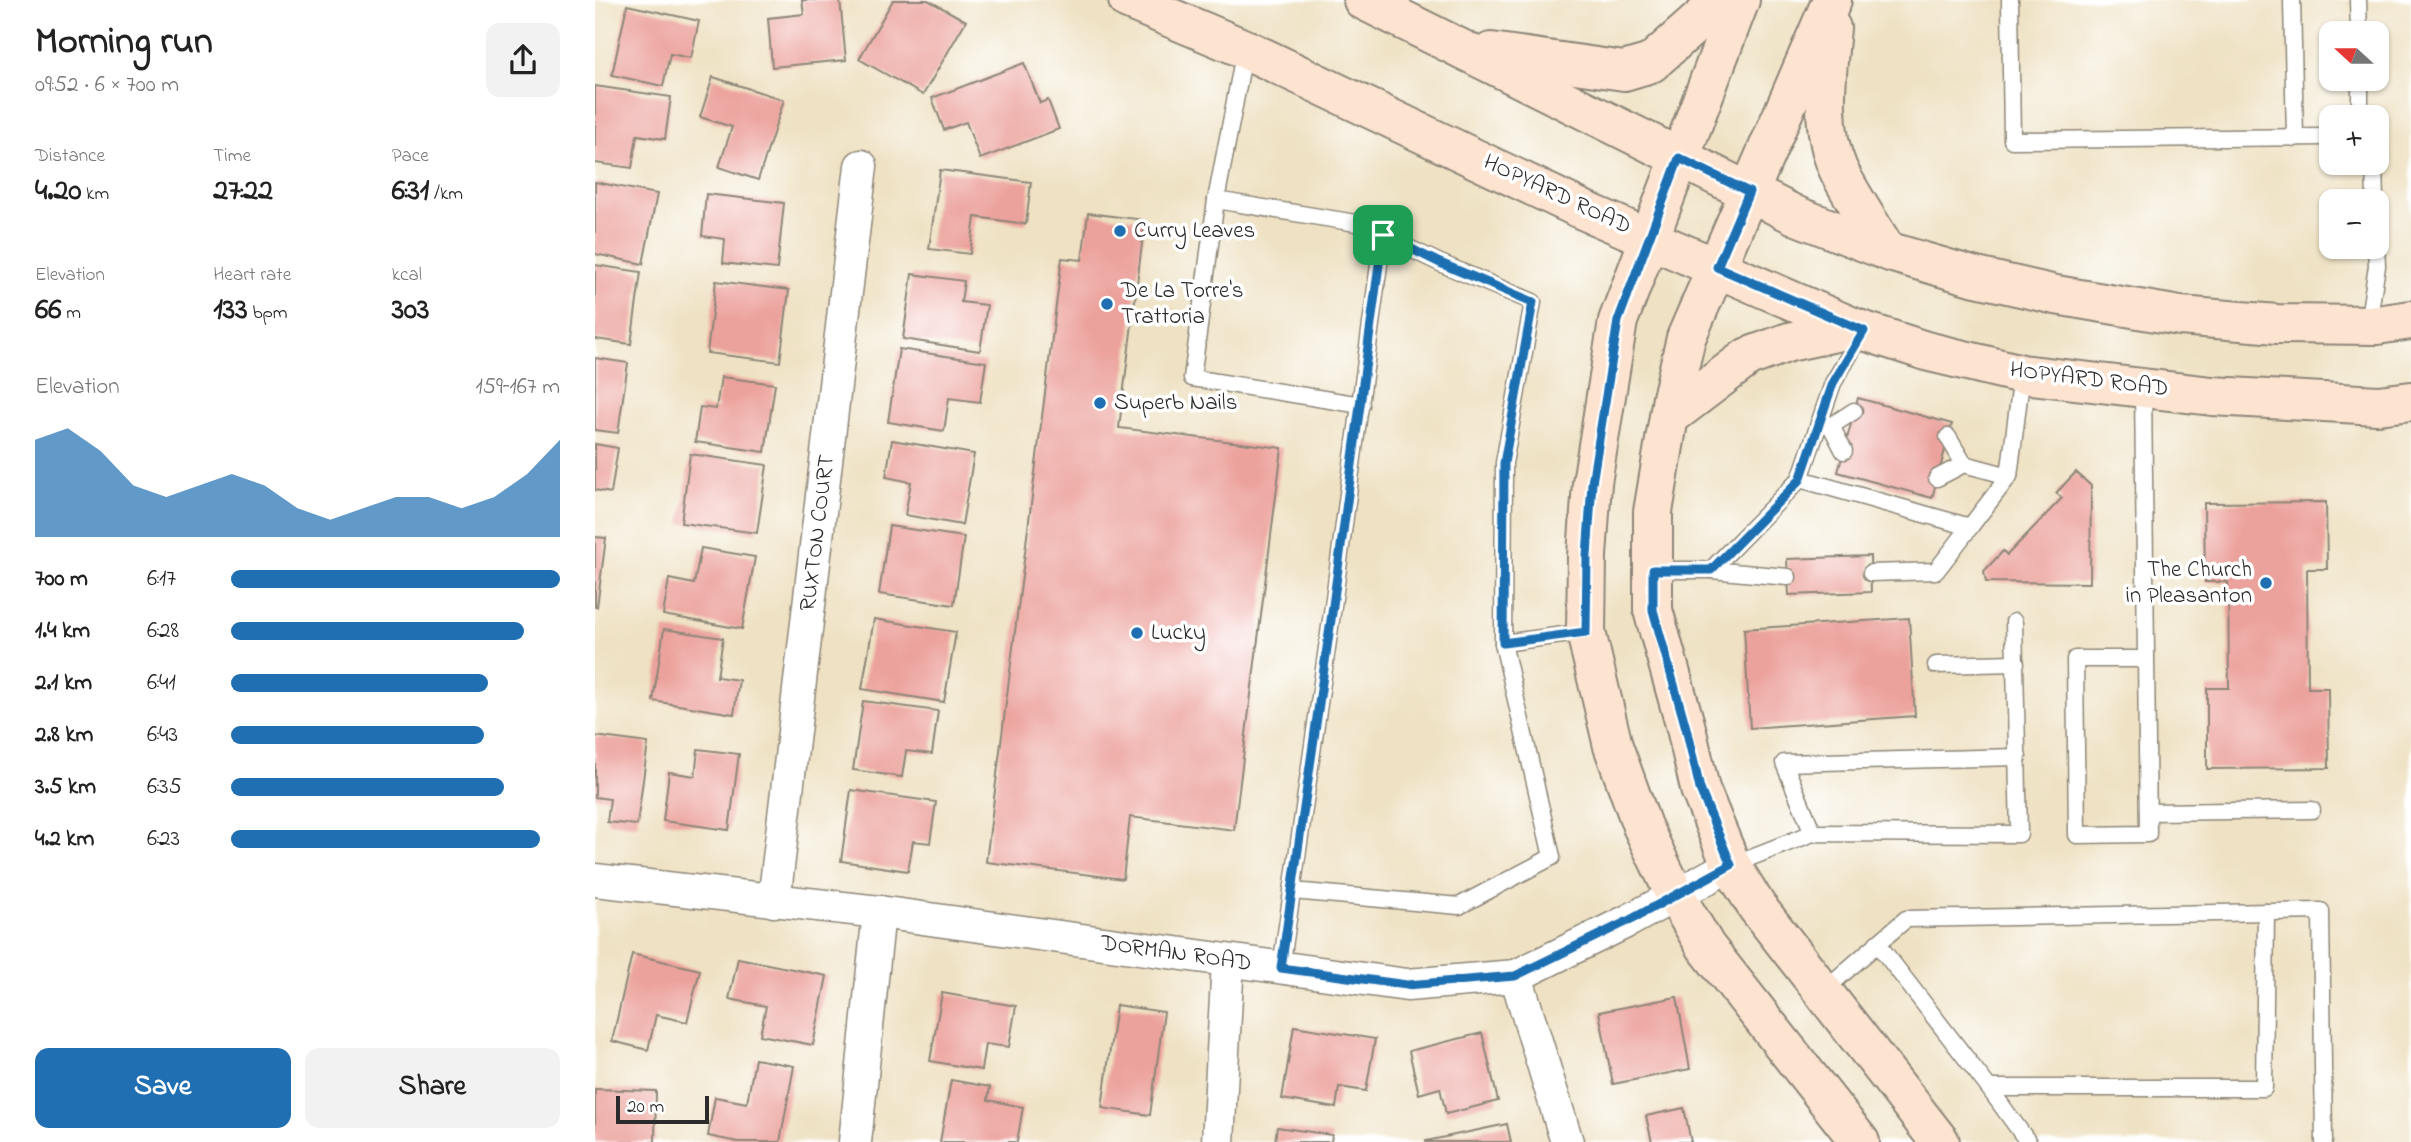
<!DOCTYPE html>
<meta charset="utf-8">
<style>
:root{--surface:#fff;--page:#f2f2f2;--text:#222;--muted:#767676;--accent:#1f6fb2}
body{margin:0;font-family:"Indie Flower",sans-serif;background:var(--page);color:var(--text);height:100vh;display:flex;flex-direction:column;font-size:26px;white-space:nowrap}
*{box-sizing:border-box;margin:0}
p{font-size:23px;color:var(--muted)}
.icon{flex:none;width:38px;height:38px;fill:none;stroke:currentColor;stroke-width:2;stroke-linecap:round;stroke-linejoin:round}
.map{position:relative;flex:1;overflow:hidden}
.panel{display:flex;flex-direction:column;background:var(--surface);width:595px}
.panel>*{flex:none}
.needle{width:46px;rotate:291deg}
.fabs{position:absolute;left:1724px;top:21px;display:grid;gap:14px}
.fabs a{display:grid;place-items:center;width:70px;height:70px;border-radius:14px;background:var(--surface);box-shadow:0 2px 5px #0004;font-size:35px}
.scale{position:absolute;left:21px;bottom:18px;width:93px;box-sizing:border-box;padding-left:7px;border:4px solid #2b2b2b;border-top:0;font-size:19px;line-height:24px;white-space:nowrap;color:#2b2b2b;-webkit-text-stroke:5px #fff;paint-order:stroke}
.pin{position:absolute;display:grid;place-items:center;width:60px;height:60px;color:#fff;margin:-30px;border-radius:14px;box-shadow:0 4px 10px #0006}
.round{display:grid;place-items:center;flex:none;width:74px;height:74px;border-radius:14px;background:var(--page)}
.headline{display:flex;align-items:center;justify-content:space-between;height:119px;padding:0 35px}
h1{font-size:38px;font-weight:800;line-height:52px}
.figures{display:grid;grid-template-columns:repeat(3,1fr);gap:10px;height:119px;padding:7px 35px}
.figures div{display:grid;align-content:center}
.figures b{font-size:30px;font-weight:800}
.figures small{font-size:19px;font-weight:400}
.figures p{font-size:19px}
.chart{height:196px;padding:14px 35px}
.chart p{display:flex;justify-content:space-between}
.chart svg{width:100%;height:126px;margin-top:7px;fill:var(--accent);opacity:.7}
.cta{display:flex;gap:14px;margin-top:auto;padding:14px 35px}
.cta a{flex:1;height:80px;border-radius:14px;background:var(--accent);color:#fff;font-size:28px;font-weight:800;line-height:80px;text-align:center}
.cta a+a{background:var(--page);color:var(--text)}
ul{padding:0 35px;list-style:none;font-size:23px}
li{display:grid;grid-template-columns:112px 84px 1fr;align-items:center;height:52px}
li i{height:18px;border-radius:9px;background:var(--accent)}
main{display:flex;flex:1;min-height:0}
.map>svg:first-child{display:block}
.building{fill:#eca29c}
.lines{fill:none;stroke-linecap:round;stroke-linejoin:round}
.lane-casing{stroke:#8d8678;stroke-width:19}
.street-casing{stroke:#8d8678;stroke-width:35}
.secondary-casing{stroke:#8d8678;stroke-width:42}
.lane{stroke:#fff;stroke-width:16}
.street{stroke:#fff;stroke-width:32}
.secondary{stroke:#fde4d1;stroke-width:38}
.route-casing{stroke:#fff;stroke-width:14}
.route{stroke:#1f6fb2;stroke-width:9}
.poi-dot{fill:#1f6fb2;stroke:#fff;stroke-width:2.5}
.labels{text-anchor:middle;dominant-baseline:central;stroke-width:7;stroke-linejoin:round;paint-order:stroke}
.street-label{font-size:23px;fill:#2b2b2b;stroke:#fff}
.poi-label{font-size:23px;fill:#2b2b2b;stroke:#fff;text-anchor:start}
</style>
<main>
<section class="panel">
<div class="headline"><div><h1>Morning run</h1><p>09:52 · 6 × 700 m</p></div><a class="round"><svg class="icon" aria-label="share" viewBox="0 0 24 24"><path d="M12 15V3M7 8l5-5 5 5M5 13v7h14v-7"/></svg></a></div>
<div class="figures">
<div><p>Distance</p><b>4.20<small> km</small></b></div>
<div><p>Time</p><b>27:22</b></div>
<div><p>Pace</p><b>6:31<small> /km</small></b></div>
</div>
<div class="figures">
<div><p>Elevation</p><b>66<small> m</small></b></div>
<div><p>Heart rate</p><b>133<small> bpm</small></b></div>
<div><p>kcal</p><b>303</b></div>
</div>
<div class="chart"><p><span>Elevation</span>159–167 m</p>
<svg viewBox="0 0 160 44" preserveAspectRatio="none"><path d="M0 44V10L10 6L20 14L30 26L40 30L50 26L60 22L70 26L80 34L90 38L100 34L110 30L120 30L130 34L140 30L150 22L160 10V44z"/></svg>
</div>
<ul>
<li><b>700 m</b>6:17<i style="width:100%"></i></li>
<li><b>1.4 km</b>6:28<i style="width:89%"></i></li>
<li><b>2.1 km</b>6:41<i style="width:78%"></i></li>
<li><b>2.8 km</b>6:43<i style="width:77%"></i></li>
<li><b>3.5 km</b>6:35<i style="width:83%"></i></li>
<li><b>4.2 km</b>6:23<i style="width:94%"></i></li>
</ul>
<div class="cta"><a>Save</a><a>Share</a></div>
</section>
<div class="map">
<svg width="1816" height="1142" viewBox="0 0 1816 1142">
<rect width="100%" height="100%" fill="#fff"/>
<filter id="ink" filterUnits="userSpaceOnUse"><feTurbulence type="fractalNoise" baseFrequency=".0143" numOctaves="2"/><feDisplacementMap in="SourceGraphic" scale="14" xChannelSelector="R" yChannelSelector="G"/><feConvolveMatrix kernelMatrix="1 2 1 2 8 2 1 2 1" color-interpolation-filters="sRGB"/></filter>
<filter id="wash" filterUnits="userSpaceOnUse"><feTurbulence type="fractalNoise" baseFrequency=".00686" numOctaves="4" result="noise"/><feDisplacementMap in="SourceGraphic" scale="28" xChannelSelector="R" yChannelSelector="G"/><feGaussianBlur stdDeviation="1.57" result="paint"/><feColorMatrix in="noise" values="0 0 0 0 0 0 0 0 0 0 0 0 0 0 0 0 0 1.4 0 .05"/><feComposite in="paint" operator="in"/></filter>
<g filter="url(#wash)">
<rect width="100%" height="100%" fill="#efe2c4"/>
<g id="blocks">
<g class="building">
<path d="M207 0H245L251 60 177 67 173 18 209 14Z"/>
<path d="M298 0H333L371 21 328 95 264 59Z"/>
<path d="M32 5 104 21 96 58 75 54 68 86 17 75Z"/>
<path d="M429 63 445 103 453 100 464 129 385 159 371 122 349 130 337 98Z"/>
<path d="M118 77 189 100 163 180 124 167 137 127 105 117Z"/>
<path d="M0 86 76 97 70 139 42 135 37 168 0 163Z"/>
<path d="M345 170 436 182 431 224 380 217 375 254 334 249Z"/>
<path d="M0 182 62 194 48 264 0 254Z"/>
<path d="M111 194 189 203 182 269 128 263 130 239 107 236Z"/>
<path d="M493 213 550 220 524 428 687 448 639 830 535 817 528 879 391 862 467 258 487 260Z"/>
<path d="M0 265 46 272 36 344 0 339Z"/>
<path d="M317 274 369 281 366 302 392 305 385 351 308 339Z"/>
<path d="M121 281 194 290 185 362 112 353Z"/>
<path d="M304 349 391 362 385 402 354 398 349 431 293 422Z"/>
<path d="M0 358 33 363 23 433 0 430Z"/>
<path d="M126 377 180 384 170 452 100 442 105 407 121 409Z"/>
<path d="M1263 398 1357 424 1337 498 1243 472Z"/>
<path d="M297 440 379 454 367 525 310 515 316 482 291 477Z"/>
<path d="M0 444 23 448 16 493 0 490Z"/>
<path d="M95 454 172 465 162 533 86 523Z"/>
<path d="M1481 472 1496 486 1495 583 1391 582 1389 571 1408 551 1412 555 1467 498 1461 493Z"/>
<path d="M1731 502 1732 569H1712L1713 688H1733L1734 768 1612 769V688H1634L1633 582H1610L1609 503Z"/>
<path d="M294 526 369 537 359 605 284 594Z"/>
<path d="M0 537 11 538 2 607H0Z"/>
<path d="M106 548 160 557 147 629 68 615 74 579 99 584Z"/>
<path d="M1275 556 1276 592 1194 595 1192 559Z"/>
<path d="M1314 618 1320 716 1155 728 1149 629Z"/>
<path d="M279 619 361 632 349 702 267 689Z"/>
<path d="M69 629 128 638 122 677 144 680 139 714 58 701Z"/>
<path d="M268 701 343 711 337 754 311 751 307 777 258 770Z"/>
<path d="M0 736 53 743 42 825 12 822 15 799 0 797Z"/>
<path d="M103 749 144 754 134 830 68 821 74 772 100 776Z"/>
<path d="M256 790 341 802 335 843 318 841 313 871 246 861Z"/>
<path d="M37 954 105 970 92 1022 61 1015 53 1050 17 1041Z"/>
<path d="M143 958 232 976 218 1045 165 1035 171 1006 134 999Z"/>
<path d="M347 993 421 1006 414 1047 390 1044 386 1070 335 1061Z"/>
<path d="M1082 997 1095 1069 1018 1084 1004 1012Z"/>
<path d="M521 1005 569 1012 555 1115 507 1108Z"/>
<path d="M699 1026 780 1039 771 1091 744 1087 741 1108 687 1099Z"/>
<path d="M887 1033 903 1101 851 1114 845 1088 824 1094 814 1051Z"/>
<path d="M160 1059 199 1066 185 1142H143L113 1136 120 1097 152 1103Z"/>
<path d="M356 1080 395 1087 393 1100 428 1107 422 1142H345Z"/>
<path d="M0 1089 61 1091 60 1142H0Z"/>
<path d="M1089 1108 1096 1142H1057L1051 1116Z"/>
<path d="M912 1124 916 1142H831V1141Z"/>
<path d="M682 1127 737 1135 736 1142H680Z"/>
</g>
</g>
</g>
<g filter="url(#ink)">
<use href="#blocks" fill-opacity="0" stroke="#8d8678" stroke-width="2"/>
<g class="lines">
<defs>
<g id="lane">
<path d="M1415 0 1417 140 1727 137"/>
<path d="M1697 0 1700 138"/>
<path d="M1763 0 1764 33"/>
<path d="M650 49 621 200 597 378 766 405"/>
<path d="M1765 79V117"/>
<path d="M1779 163 1780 201"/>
<path d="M621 200 761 223 845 263 938 302 909 463 908 643 957 857 864 906 698 891"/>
<path d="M1773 324 1782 266 1781 247"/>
<path d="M1269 330 1238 383 1205 479 1375 527 1414 476"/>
<path d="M1548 388 1553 834 1482 835 1480 659H1551"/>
<path d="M1224 423 1236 426 1259 411"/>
<path d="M1236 426 1249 451"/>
<path d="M1353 437 1369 464 1414 476 1427 374"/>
<path d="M1342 478 1369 464"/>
<path d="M1058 570H1116L1205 479"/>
<path d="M1116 570 1193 577"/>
<path d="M1276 573 1341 571 1375 527"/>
<path d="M908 643 991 632"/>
<path d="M1341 665 1421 663"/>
<path d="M1553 812 1717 810"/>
<path d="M1218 833 1189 763 1423 757"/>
<path d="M1136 865 1218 833 1424 834 1419 622"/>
<path d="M1282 943 1394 1088 1433 1142"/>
<path d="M686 968 737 613 788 235"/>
<path d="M1228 991 1311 919 1726 911 1729 1142"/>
<path d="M1394 1088H1669L1671 912"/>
</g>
<g id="street">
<path d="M0 880 284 912 812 985 921 976 1035 920 1136 865"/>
<path d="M179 901 266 166"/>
<path d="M921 976 972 1142"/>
<path d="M260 1142 284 912"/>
<path d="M623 1142 633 961"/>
</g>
<g id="secondary">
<path d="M533 0 650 49 988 210 1260 328 1331 351 1427 374 1617 396 1783 405 1816 401"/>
<path d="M768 0 1202 216 1295 252 1377 276 1461 295 1585 316 1682 324 1782 325 1816 320"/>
<path d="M1145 0 1023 321 997 483 992 556 991 632 1018 746 1047 826 1080 895 1111 947 1265 1142"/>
<path d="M1237 0 1091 338 1077 398 1058 512V610L1091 728 1105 789 1136 865 1162 907 1345 1142"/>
<path d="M1236 28C1232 74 1224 126 1243 169 1255 194 1276 225 1291 250"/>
<path d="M896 52 1029 71 1056 63 1127 0"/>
<path d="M1074 417 1153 357 1194 342 1260 328"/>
</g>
</defs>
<use href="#lane" class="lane-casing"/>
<use href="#street" class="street-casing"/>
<use href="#secondary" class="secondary-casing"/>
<use href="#lane" class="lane"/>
<use href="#street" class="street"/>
<use href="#secondary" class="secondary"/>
</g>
</g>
<g class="lines" filter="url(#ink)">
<defs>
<path id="route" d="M1084 158 1154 192 1122 267 1269 331 1238 383 1205 480 1116 570H1058V610L1091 728 1105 789 1136 865 1035 920 920 976 812 985 686 968 737 613 788 235 845 263 938 302 909 463 908 643 991 632 992 556 997 483 1023 321Z"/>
</defs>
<use href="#route" class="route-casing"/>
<use href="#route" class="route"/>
</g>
<g class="poi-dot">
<circle cx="525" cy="231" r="7"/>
<circle cx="512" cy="304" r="7"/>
<circle cx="505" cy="403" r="7"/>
<circle cx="1671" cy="583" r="7"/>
<circle cx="542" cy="633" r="7"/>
</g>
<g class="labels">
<g class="street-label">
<text transform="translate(962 195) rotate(25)">HOPYARD ROAD</text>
<text transform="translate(1494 380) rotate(7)">HOPYARD ROAD</text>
<text transform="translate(223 533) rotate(-83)">RUXTON COURT</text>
<text transform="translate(581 954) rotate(8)">DORMAN ROAD</text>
</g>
<g class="poi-label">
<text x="539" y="231">Curry Leaves</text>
<text x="526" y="291">De La Torre's<tspan x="526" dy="26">Trattoria</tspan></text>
<text x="519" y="403">Superb Nails</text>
<text x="1657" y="570" text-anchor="end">The Church<tspan x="1657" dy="26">in Pleasanton</tspan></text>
<text x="556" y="633">Lucky</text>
</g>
</g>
</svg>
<div class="fabs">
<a><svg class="needle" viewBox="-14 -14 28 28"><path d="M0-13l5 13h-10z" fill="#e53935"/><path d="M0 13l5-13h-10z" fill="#767676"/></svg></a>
<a>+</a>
<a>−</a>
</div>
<div class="scale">20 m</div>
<div class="pin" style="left:788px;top:235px;background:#1e9e55"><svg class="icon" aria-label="arrive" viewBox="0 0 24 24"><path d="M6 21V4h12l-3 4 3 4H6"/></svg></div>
</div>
</main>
